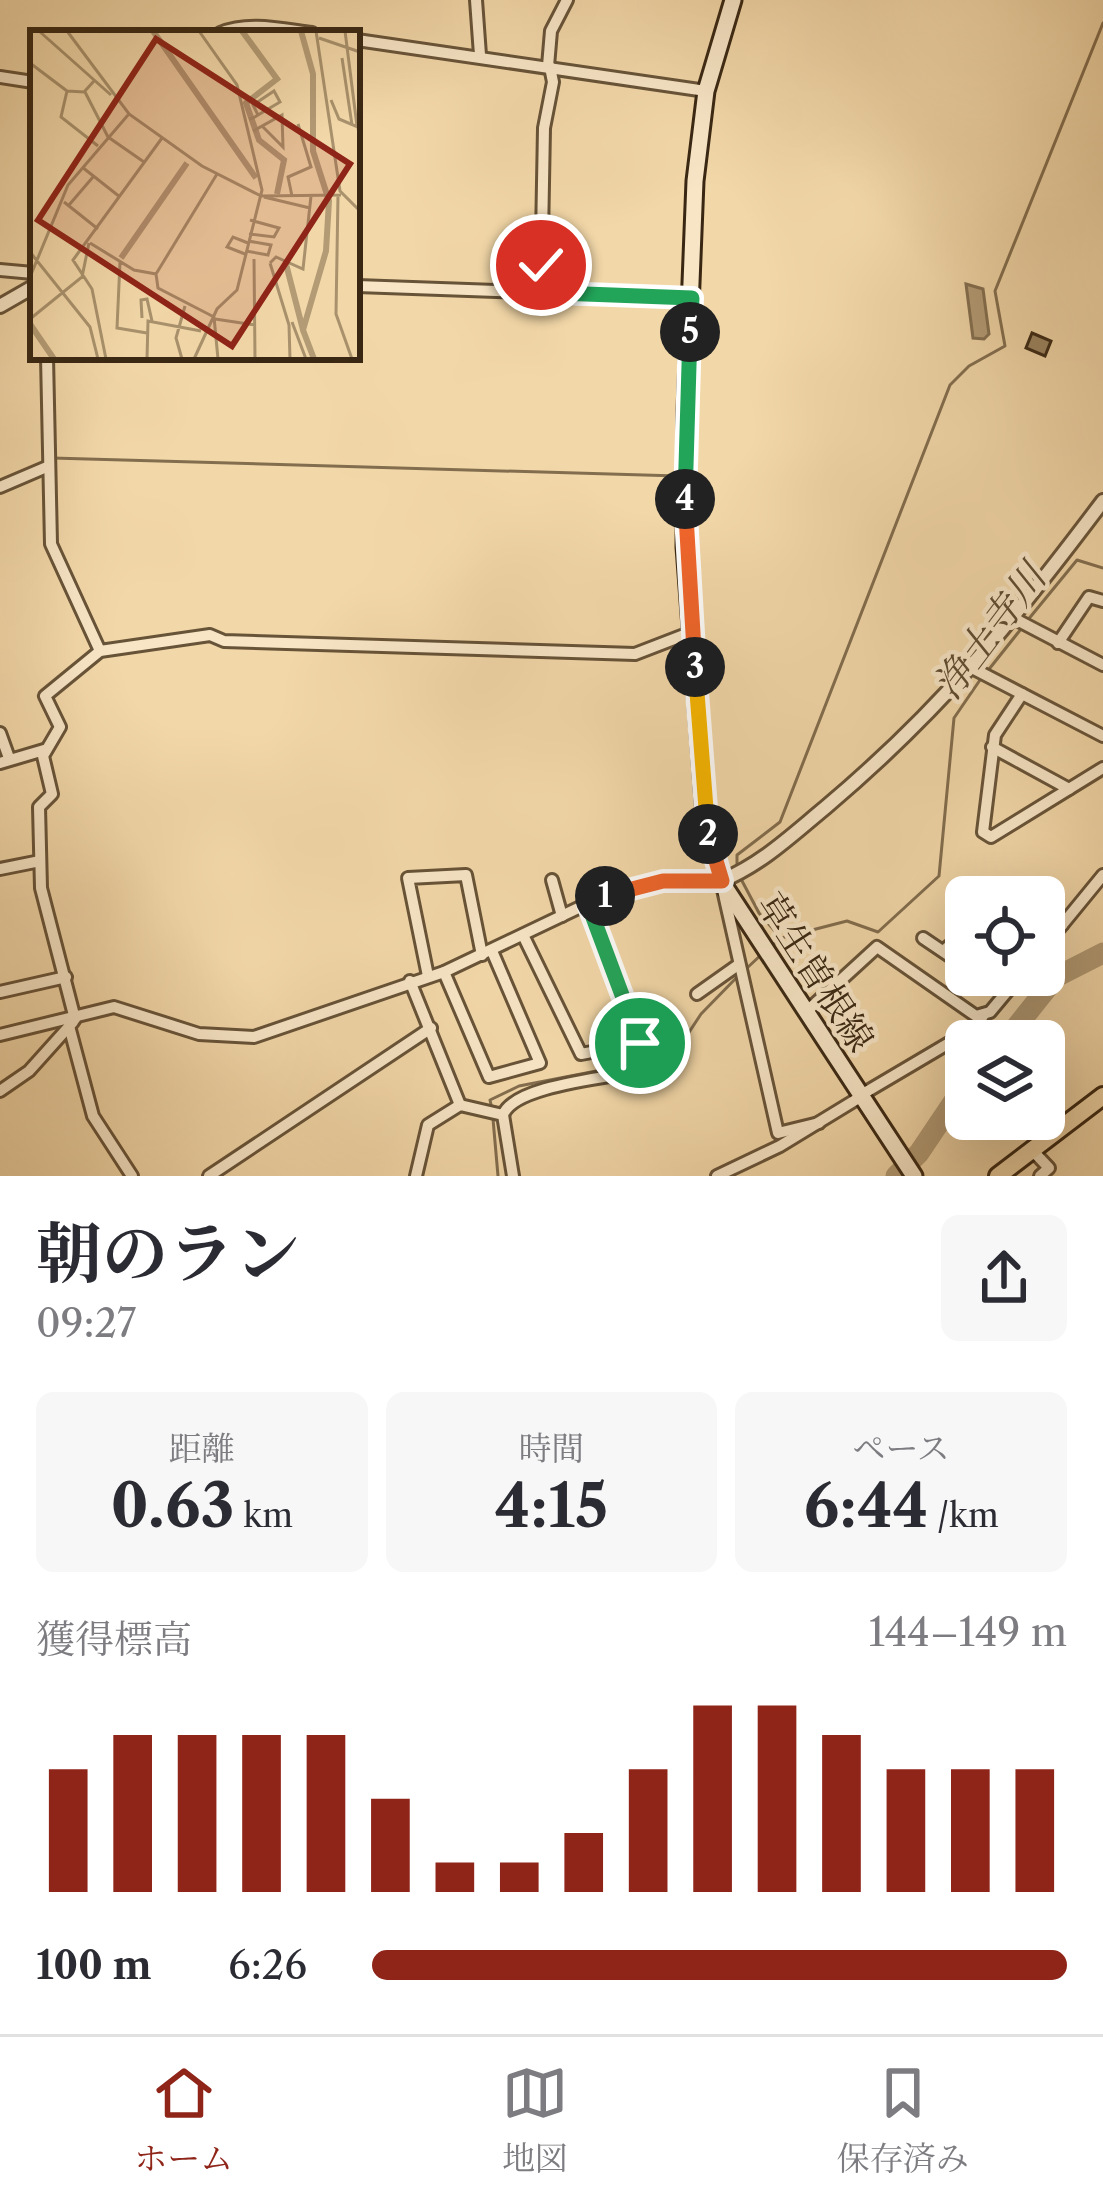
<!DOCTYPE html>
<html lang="ja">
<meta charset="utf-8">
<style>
:root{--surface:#fff;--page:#f7f7f7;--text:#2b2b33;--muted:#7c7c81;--line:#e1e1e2;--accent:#8f2418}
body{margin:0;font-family:"Libre Caslon Text","Noto Serif JP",serif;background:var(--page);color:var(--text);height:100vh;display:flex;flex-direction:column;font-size:45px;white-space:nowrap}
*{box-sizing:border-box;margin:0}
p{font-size:39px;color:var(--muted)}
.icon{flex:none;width:66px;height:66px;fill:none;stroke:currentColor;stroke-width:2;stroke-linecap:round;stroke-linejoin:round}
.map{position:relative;height:1176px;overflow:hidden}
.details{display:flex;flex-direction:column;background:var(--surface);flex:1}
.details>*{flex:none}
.fabs{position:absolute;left:945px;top:876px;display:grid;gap:24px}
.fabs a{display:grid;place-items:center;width:120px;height:120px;border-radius:18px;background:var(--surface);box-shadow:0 12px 48px #0002;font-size:60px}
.pin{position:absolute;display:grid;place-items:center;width:102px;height:102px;color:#fff;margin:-51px;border:6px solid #fff;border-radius:50%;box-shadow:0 3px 12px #0007}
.km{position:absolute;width:60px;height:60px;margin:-30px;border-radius:50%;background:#222;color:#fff;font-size:33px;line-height:60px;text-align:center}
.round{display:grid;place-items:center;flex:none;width:126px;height:126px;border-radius:18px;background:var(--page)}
.overview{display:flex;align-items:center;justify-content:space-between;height:204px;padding:0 36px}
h1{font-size:66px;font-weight:700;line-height:90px}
.stats{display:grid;grid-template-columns:repeat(3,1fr);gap:18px;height:204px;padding:12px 36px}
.stats div{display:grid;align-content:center;border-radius:18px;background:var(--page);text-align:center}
.stats b{font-size:60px;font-weight:700}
.stats small{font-size:33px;font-weight:400}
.stats p{font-size:33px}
.chart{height:336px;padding:24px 36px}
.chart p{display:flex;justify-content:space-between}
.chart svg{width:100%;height:216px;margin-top:12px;stroke:var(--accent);stroke-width:6}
ul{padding:0 36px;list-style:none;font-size:39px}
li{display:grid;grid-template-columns:192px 144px 1fr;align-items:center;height:90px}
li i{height:30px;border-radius:15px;background:var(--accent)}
.dock{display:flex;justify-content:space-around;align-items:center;height:168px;border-top:3px solid var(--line);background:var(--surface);font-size:33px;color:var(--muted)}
.dock a{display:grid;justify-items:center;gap:6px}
.dock .current{color:var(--accent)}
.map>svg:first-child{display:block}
.water{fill:#b39b75;stroke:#826d4e;stroke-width:3}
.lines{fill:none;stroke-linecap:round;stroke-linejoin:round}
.stream{stroke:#826d4e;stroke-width:3}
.river{stroke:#b39b75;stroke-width:21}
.building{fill:#998360;stroke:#392713;stroke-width:3}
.minor-casing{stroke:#675338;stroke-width:16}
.tertiary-casing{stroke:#675338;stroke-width:18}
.secondary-casing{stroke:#392713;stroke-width:21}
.primary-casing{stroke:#392713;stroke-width:22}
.minor{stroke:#f7e5c6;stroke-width:10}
.tertiary{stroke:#f7e5c6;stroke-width:12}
.secondary{stroke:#f7e5c6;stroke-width:15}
.primary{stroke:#f2d7a8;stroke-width:16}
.split-1-casing{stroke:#fff;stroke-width:24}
.split-2-casing{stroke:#fff;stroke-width:24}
.split-3-casing{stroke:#fff;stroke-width:24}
.split-4-casing{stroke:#fff;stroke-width:24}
.split-5-casing{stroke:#fff;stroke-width:24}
.split-6-casing{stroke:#fff;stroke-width:24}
.split-7-casing{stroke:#fff;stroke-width:24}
.split-1{stroke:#22a559;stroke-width:15}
.split-2{stroke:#f0652b;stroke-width:15}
.split-3{stroke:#f5b400;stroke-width:15}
.split-4{stroke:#f0652b;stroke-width:15}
.split-5{stroke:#22a559;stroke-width:15}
.split-6{stroke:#22a559;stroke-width:15}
.split-7{stroke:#f5b400;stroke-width:15}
.labels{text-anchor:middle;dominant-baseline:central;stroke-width:9;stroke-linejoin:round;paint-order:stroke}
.street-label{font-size:36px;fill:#392713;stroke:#f7e5c6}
.water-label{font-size:39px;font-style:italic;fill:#5e4a30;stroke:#f7e5c6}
.inset-river{fill:none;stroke:#b39b75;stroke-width:6}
.inset-road{fill:none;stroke:#a8916c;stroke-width:3}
.view{fill:#8f2418;fill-opacity:0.15;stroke:#8f2418;stroke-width:6}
.inset-edge{fill:none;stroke:#392713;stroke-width:6}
</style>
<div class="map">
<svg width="1103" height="1176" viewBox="0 0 1103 1176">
<rect width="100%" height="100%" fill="#f2d7a8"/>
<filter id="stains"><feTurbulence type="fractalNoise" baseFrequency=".00167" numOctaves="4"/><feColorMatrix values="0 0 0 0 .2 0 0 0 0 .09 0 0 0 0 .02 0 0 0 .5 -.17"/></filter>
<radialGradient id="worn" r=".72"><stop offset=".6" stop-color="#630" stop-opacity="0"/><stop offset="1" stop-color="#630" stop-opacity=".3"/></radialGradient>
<path class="water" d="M966 284 983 289 989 334 984 339 973 338Z"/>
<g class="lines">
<g class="stream">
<path d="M52 458 678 476"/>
<path d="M3 480 43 462"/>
<path d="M1027 621 1077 560 1103 568"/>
<path d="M986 673 1021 629"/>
<path d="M737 870V855L780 822 950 385 969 366 1005 346 995 291 1103 23"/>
<path d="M741 879 759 913 781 938"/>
<path d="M769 948 781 938 847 921 878 932 939 876 954 718 980 680"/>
<path d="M747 968 762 954"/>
<path d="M492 1109 490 1100 519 1086 648 1061 678 1049 701 1014 740 974"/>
<path d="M493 1119 498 1176"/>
</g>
<g class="river">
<path d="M1005 1041 1056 977 1103 953"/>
<path d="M896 1176 919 1153 966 1083"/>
</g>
</g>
<path class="building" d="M1032 333 1051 341 1045 356 1026 348Z"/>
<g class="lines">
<defs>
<g id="minor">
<path d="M476 0 480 55"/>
<path d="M220 33C248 21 281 29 312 33"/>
<path d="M357 40 706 91"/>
<path d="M548 66 551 31 567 0"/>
<path d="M0 77 33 82"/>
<path d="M0 270 33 273"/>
<path d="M357 286 692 298"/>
<path d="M541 292 544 128 553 82 550 67"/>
<path d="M47 357 51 544 100 651"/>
<path d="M0 487 49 466"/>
<path d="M1015 619 1103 665"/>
<path d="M1058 643 1089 597 1103 601"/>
<path d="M974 669 1103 736"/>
<path d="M1022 694 995 735 983 832 991 837 1103 768"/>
<path d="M0 733 9 758"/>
<path d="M992 747 1069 789"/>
<path d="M0 763 44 750"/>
<path d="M0 869 40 861"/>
<path d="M552 880 562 916"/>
<path d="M1031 890 1038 897"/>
<path d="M1044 904 1062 925"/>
<path d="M523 935 581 1054 640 1043 588 904"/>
<path d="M923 938 966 967"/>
<path d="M1044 947 1103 875"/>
<path d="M943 951 966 932"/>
<path d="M444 972 489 1077 540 1063 492 951"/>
<path d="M978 975 1005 993"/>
<path d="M428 976 408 878 466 875 482 955"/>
<path d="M410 981 460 1105"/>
<path d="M0 992 66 977"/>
<path d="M697 994 738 965"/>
<path d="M806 1012 877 947 976 1016 990 1012 1021 975"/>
<path d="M75 1019 41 888 39 807 52 794 43 756 60 727 45 696 100 651 210 635 224 641 635 654 692 632"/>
<path d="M69 1026 93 1116 132 1176"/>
<path d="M0 1035 114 1007 199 1034 254 1037 444 972 614 891 663 881H721L778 1133 819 1123"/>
<path d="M0 1091 29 1071 73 1022"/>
<path d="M861 1095 971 1030 983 1016"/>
<path d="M503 1115C515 1082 627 1077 661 1066"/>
<path d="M1032 1150 1049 1168 1040 1176"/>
<path d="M209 1176 431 1028"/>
<path d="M416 1176 428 1125 460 1105 503 1115 513 1176"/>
<path d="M717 1176 780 1146 862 1096"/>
</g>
<g id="tertiary">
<path d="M0 306 33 287"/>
<path d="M721 881C762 864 792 835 826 807 942 709 1012 622 1103 501"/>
</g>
<path id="secondary" d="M733 0 706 91 695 181 686 410 685 547 705 815 721 881 914 1176"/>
<path id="primary" d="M998 1176 1103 1096"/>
</defs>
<use href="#minor" class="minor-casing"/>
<use href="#tertiary" class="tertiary-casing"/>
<use href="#secondary" class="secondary-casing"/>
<use href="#primary" class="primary-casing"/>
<use href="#minor" class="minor"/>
<use href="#tertiary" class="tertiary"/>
<use href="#secondary" class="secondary"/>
<use href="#primary" class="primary"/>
</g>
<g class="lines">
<defs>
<path id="split-1" d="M605 896 588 904 640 1043"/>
<path id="split-2" d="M605 896 663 881H722L708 834"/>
<path id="split-3" d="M695 667 708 834"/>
<path id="split-4" d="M685 499 695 667"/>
<path id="split-5" d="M685 499 690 332"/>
<path id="split-6" d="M559 293 692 298 690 332"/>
<path id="split-7" d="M541 265V292L559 293"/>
</defs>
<use href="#split-1" class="split-1-casing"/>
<use href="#split-2" class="split-2-casing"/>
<use href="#split-3" class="split-3-casing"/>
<use href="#split-4" class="split-4-casing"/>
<use href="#split-5" class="split-5-casing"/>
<use href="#split-6" class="split-6-casing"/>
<use href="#split-7" class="split-7-casing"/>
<use href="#split-1" class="split-1"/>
<use href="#split-2" class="split-2"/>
<use href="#split-3" class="split-3"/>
<use href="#split-4" class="split-4"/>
<use href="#split-5" class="split-5"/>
<use href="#split-6" class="split-6"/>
<use href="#split-7" class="split-7"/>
</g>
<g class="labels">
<g class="street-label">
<text transform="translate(816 972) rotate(57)">草生曽根線</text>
</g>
<g class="water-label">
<text transform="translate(989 631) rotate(-53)">浄土寺川</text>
</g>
</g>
<g transform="translate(30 30)">
<rect width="330" height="330" fill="#f2d7a8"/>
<path class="inset-river" d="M123 1 226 148M212 1 247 49 216 73 229 110 254 130 247 164M271 1 283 44V121L299 171 296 221 273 300 284 329M91 228 157 133M256 234 273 300M0 294 24 329"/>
<path class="inset-road" d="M9 1 81 65M37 1 99 84 172 136 231 166 311 165M286 1 310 161 330 181M315 1 327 96M289 8 330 22M312 28 322 95M0 33 37 61 54 62 64 51M37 61 31 87 68 116M55 62 78 107M301 70 309 89 328 97 330 111M219 89 223 88 228 85 250 72 244 61 223 75 228 85M223 101 252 85 253 117 232 96M78 107 114 132M52 137 90 167M308 165 306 284 322 329M262 166 258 147 281 137 268 94M234 167 280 178M34 172 68 199M39 175 63 147M219 204 244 207 249 198 220 190M60 213 104 240 126 244M216 221 238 225 241 215 218 211M0 222 60 297 68 329M215 224 197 217 203 207 218 213M224 229 225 329M90 232 87 298 117 303M240 233 246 227 273 239 281 166M240 233 259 295 260 329M0 247 38 155 98 85M184 287 128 258 126 244 187 144M184 287 188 329M112 288 111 270 117 269 122 291M0 289 52 247 59 213M185 289 225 295M262 292 276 329M76 329 62 259 43 230 132 108M117 329 118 291 171 301M152 329 146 308 155 276M164 329 187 279 207 260 232 160 207 55 169 1"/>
<path class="view" d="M126 9 320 134 202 316 8 190Z"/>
<rect width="330" height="330" class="inset-edge"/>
</g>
<rect width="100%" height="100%" filter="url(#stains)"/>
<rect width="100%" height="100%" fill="url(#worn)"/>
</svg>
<div class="fabs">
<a><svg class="icon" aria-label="locate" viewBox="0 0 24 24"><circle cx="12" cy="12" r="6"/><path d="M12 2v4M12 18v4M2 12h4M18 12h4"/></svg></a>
<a><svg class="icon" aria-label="layers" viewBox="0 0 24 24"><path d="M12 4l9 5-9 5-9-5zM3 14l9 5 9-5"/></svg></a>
</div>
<div class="pin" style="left:640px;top:1043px;background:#1e9e55"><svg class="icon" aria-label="arrive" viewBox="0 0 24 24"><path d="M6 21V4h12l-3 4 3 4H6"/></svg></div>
<div class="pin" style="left:541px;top:265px;background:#d93025"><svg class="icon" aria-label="check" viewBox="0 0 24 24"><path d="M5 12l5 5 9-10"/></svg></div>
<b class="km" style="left:605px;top:896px">1</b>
<b class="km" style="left:708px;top:834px">2</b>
<b class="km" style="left:695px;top:667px">3</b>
<b class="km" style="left:685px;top:499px">4</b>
<b class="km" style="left:690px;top:332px">5</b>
</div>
<section class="details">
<div class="overview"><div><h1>朝のラン</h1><p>09:27</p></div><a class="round"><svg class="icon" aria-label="share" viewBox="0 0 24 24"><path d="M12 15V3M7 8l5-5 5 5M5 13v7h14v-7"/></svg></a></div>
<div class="stats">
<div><p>距離</p><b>0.63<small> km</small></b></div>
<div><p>時間</p><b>4:15</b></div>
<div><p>ペース</p><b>6:44<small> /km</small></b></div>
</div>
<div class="chart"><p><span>獲得標高</span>144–149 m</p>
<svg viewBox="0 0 160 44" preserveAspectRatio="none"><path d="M5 44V19M15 44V12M25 44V12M35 44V12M45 44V12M55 44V25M65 44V38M75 44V38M85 44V32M95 44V19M105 44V6M115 44V6M125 44V12M135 44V19M145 44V19M155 44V19"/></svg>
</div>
<ul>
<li><b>100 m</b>6:26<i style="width:100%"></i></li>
</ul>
</section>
<nav class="dock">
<a class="current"><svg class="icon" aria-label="home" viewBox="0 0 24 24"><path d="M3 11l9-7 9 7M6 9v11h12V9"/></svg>ホーム</a>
<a><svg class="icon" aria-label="map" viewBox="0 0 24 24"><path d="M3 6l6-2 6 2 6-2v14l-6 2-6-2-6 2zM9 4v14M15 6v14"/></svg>地図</a>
<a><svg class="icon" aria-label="saved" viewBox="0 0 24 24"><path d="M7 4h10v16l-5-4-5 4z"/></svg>保存済み</a>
</nav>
